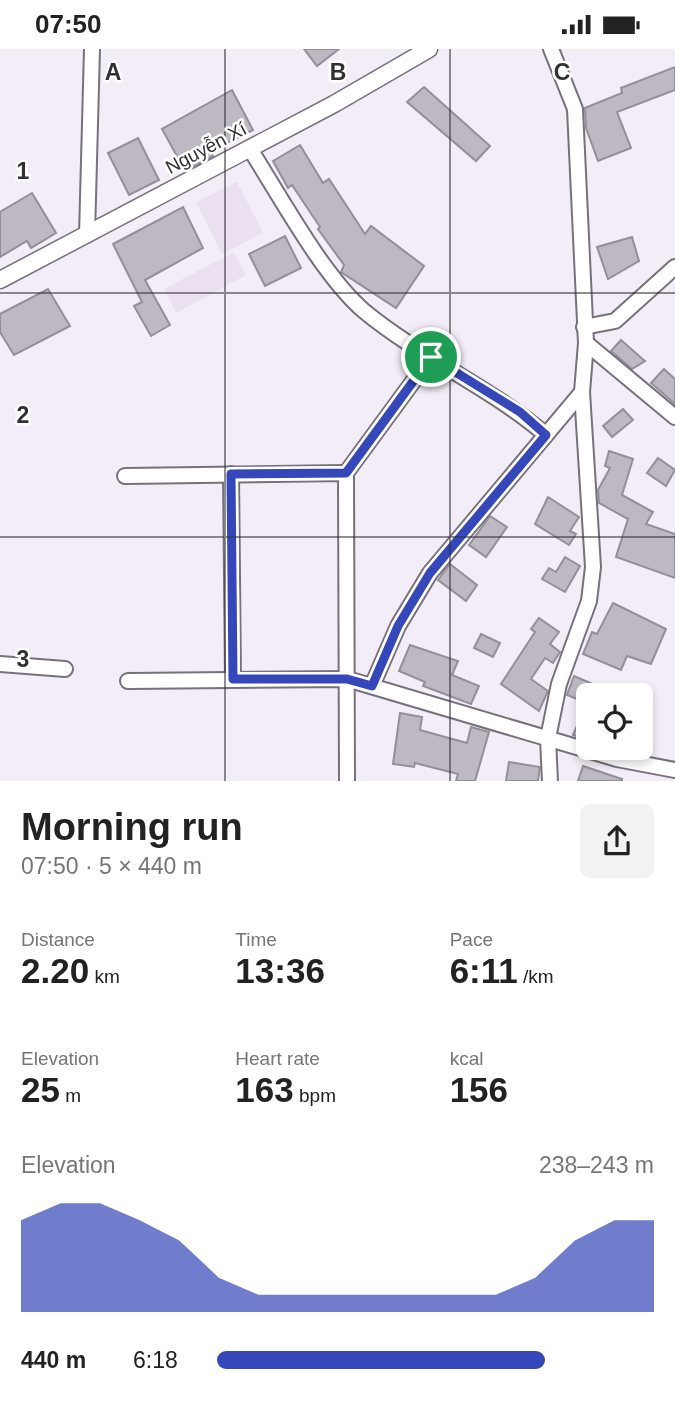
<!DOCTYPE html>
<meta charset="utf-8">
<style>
:root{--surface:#fff;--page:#f2f2f2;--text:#222;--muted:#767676;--accent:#3547b9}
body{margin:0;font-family:Helvetica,sans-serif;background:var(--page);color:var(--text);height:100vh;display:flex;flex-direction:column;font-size:26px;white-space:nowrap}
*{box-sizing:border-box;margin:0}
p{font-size:23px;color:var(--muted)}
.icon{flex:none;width:38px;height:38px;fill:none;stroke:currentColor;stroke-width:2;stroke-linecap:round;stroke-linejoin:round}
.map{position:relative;height:732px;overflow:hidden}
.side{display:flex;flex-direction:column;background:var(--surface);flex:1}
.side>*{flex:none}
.buttons{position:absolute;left:576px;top:634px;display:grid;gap:14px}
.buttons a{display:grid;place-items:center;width:77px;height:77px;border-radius:10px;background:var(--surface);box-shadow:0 4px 10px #0003;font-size:35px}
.pin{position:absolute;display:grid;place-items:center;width:60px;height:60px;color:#fff;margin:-30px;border:4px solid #fff;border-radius:50%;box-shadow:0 2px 7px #0007}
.round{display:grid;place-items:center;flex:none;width:74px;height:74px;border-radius:10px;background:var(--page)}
.summary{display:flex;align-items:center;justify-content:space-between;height:119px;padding:0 21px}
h1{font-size:38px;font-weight:700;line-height:52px}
.metrics{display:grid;grid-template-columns:repeat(3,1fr);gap:10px;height:119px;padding:7px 21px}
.metrics div{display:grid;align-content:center}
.metrics b{font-size:35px;font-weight:700}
.metrics small{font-size:19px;font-weight:400}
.metrics p{font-size:19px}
.chart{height:196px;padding:14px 21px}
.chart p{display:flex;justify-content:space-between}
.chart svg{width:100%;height:126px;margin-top:7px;fill:var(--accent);opacity:.7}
ul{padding:0 21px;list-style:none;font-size:23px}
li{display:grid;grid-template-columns:112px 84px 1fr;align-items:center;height:52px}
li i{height:18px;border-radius:9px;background:var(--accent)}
.status{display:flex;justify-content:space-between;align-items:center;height:49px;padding:0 35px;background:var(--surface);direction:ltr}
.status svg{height:19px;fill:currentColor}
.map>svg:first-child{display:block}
.built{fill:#eae0f0}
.building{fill:#bdb8c1;stroke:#938e97;stroke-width:2}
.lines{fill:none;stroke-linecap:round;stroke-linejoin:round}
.minor-casing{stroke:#76717a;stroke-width:18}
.tertiary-casing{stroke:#76717a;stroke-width:19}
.minor{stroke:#fff;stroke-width:14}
.tertiary{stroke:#fff;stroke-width:16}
.route-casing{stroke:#fff;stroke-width:14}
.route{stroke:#3547b9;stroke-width:9}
.grid{fill:none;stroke:#323034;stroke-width:2;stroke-opacity:0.55}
.labels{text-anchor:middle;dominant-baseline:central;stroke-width:5;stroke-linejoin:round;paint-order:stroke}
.street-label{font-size:19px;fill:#323034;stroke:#fff}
.grid-label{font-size:23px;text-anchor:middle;font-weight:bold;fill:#323034;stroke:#fff;stroke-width:5;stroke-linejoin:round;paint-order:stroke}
</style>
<div class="status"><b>07:50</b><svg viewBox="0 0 49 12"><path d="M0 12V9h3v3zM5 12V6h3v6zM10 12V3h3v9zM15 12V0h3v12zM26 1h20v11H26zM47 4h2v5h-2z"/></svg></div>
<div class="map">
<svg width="675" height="733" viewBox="0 0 675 733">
<rect width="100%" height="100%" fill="#f3edf7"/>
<g class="built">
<path d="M237 133 263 184 222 205 196 153Z"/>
<path d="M234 203 246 226 176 264 164 240Z"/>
</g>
<g class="building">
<path d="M304 0H339L317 17Z"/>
<path d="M675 18V41L617 63 631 99 598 112 586 79 585 59 622 44 621 39Z"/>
<path d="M424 38 490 97 476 112 407 53Z"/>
<path d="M232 41 253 81 211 102 213 107 185 122 162 80Z"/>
<path d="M138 89 159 131 129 146 108 104Z"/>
<path d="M300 96 323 134 329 130 365 185 371 177 424 217 396 259 341 223 344 216 318 180 320 178 292 136 288 139 273 112Z"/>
<path d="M32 144 56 184 31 199 27 192 0 208V163Z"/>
<path d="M183 158 203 199 145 231 170 276 151 287 134 257 142 253 113 195Z"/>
<path d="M285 187 301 219 265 237 249 205Z"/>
<path d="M632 188 639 212 608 230 597 198Z"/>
<path d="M48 240 70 277 14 306 0 283V265Z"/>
<path d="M621 291 645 312 632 320 611 302Z"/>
<path d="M664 320 675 330V355L651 334Z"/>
<path d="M623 360 633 371 612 388 603 377Z"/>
<path d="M609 402 633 410 622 446 653 463 646 475 675 485V529L616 508 628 470 599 454 598 441 610 419 605 417Z"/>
<path d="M658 409 675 421 666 437 647 424Z"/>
<path d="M548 448 579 468 570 482 576 485 569 496 535 475Z"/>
<path d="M490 467 507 478 486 508 469 496Z"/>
<path d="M565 508 580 517 565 543 542 530 549 519 556 523Z"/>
<path d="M450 515 477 536 466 552 438 531Z"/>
<path d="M613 554 666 580 651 615 627 607 621 621 583 605 592 583 597 585Z"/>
<path d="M539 569 559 583 550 595 560 603 553 614 545 609 531 630 548 642 539 662 501 635 535 583 531 580Z"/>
<path d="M481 585 500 594 493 608 474 599Z"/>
<path d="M410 596 458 612 452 626 479 637 471 655 423 637 425 633 399 622Z"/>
<path d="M574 627 618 646H588V691L573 686 587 654 567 646Z"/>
<path d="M400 664 422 668 420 681 467 694 471 678 489 683 475 732H456L458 725 415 714 414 718 393 715Z"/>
<path d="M509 713 540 718 538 732H506Z"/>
<path d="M583 717 622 730V732H578Z"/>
</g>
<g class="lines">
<defs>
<g id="minor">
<path d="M250 100C280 147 323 227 364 262 421 309 490 338 546 386"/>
<path d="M87 186 92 0"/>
<path d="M584 278 615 272 675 218"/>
<path d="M586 294 675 368"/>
<path d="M346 424 431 308"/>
<path d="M231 425 233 630"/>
<path d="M125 427 346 424 347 733"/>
<path d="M0 615 65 620"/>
<path d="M128 632 347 630 617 710 675 721"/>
<path d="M372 637 398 577 430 524 582 343"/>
<path d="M550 733 548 689 559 635 589 552 593 518 582 343 586 294 575 60 551 0"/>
</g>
<path id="tertiary" d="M0 231 334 55 429 0"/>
</defs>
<use href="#minor" class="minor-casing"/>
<use href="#tertiary" class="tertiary-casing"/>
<use href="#minor" class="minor"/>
<use href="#tertiary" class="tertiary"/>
</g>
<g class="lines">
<defs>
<path id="route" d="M431 308 520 363 546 386 430 524 398 577 372 637 347 630H233L231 425 346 424Z"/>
</defs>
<use href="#route" class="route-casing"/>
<use href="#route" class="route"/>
</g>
<path class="grid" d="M225 0V733M450 0V733M0 244H675M0 488H675"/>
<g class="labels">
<g class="street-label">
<text transform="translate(206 99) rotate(-28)">Nguyễn Xí</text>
</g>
</g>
<g class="grid-label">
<text x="113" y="31">A</text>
<text x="338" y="31">B</text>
<text x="562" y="31">C</text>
<text x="23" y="130">1</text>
<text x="23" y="374">2</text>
<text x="23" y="618">3</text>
</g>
</svg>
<div class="buttons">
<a><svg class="icon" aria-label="locate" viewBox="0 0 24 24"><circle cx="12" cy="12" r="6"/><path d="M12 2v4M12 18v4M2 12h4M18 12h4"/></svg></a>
</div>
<div class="pin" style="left:431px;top:308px;background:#1e9e55"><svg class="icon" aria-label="arrive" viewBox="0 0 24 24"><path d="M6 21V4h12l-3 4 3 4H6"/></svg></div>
</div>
<section class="side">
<div class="summary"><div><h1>Morning run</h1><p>07:50 · 5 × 440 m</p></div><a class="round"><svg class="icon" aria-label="share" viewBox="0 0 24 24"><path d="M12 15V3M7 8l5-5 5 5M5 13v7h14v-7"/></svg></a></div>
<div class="metrics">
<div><p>Distance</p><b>2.20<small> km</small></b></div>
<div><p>Time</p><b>13:36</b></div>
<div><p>Pace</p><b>6:11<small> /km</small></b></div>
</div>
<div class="metrics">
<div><p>Elevation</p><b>25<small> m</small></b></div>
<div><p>Heart rate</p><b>163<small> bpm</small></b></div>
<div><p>kcal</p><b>156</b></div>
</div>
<div class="chart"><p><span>Elevation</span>238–243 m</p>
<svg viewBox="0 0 160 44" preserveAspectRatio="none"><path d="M0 44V12L10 6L20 6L30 12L40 19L50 32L60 38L70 38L80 38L90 38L100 38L110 38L120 38L130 32L140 19L150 12L160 12V44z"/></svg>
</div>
<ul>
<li><b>440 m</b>6:18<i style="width:75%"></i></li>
</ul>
</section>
